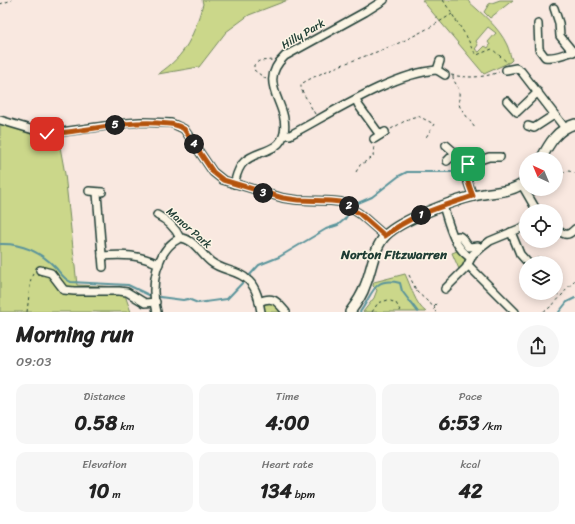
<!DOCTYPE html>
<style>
:root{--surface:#fff;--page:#f6f6f6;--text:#222;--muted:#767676}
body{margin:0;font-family:Sriracha,sans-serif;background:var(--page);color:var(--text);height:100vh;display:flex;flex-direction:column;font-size:15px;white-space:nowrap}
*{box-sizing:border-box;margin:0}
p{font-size:13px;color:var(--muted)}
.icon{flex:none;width:22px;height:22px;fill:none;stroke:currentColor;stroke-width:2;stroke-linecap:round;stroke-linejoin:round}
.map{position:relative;height:312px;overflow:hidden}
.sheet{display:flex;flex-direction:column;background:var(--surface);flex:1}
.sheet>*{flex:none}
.needle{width:26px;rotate:316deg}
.tools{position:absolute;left:519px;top:152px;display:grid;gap:8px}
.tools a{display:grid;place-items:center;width:44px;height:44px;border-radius:50%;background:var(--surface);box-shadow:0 2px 10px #0003;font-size:20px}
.pin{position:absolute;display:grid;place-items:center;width:34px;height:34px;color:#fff;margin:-17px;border-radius:8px;box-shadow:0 2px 6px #0006}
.km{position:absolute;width:20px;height:20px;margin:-10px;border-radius:50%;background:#222;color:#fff;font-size:11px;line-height:20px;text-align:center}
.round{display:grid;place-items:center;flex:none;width:42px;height:42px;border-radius:21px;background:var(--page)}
.headline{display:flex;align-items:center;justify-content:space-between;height:68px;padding:0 16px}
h1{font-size:22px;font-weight:700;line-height:30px}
.stats{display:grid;grid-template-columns:repeat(3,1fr);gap:6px;height:68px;padding:4px 16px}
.stats div{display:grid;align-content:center;border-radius:10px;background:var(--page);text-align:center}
.stats b{font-size:20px;font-weight:700}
.stats small{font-size:11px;font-weight:400}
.stats p{font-size:11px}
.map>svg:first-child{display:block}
.green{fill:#cbd78a;stroke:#758a5f;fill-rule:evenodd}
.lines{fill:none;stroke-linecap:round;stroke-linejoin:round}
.stream{stroke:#5a949b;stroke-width:2}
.minor-casing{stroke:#1f3d34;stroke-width:10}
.major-casing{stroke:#1f3d34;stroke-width:12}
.path{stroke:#1f3d34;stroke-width:1;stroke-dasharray:3 3;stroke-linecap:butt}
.minor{stroke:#fcf5e5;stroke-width:7}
.major{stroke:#fcf5e5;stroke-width:9}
.route-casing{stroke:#fff;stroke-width:8}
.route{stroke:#b45309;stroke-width:5}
.labels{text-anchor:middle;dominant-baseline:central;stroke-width:3;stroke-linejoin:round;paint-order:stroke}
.street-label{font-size:11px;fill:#1f3d34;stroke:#fcf5e5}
.quarter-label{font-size:13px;font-weight:bold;fill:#1f3d34;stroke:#fcf5e5}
</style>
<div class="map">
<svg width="575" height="312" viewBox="0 0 575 312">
<rect width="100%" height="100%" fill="#f9e8e0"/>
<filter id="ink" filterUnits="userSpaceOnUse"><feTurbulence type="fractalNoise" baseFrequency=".025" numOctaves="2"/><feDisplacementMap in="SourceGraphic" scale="8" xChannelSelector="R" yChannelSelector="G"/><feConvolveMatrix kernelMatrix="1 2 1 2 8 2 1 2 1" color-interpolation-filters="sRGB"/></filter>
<g filter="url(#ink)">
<g class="green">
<path d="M202 0H288L249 15 226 32 199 67 158 74C187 55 193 36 203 4Z"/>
<path d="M422 0H467C481 13 499 27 507 45 509 49 510 55 512 60L510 62 484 74ZM488 27 496 33 488 42 490 45 488 48 485 46 479 52 475 49 478 45 476 41Z"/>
<path d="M500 0H513L490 18 484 12 489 4Z"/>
<path d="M0 124C22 127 34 139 58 136L65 174 77 285 122 287 131 312H0Z"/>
<path d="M457 251C467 256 468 263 459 269L452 253Z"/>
<path d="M405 274C411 286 415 304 426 312H363L374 298 377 290 373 286 374 282Z"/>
<path d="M271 301 282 312H264L263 305Z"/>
</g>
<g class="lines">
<g class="stream">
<path d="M355 207 358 203 372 197 399 176 407 172H456"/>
<path d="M0 244C21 243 41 252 56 268 61 274 64 279 71 282L128 285 151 296"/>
<path d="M248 277 259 265 279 257 326 229 338 225 345 219 351 210"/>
<path d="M160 297 183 300 188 299 198 303 227 299 245 280"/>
<path d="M360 312C373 295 372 276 400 283L402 291 418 312"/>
<path d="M559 312 567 302 575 298"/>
</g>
<defs>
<g id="minor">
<path d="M554 8 559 23 560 36 573 52"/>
<path d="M538 24 539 49 545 57C555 59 565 53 575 51"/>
<path d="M440 61 437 70 445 75"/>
<path d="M506 70 516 68 521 71 565 128"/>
<path d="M356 100 359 106 380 135"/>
<path d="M507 101 517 112 538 92"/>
<path d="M0 120 47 134 127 123 141 122 171 123 184 129 213 172 223 180 283 198 298 200 331 201 341 202 360 214 385 236"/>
<path d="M528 126 534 128 554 115"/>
<path d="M284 135H290C330 114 393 73 437 70"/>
<path d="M374 139 385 132"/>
<path d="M446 145 468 164C464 176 469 185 473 196"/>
<path d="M447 161 455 153"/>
<path d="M468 164 489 157H500"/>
<path d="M234 184C236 177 238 167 244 162 256 150 280 153 284 133 290 103 255 84 285 56L365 12 384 0"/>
<path d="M522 185 537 211"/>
<path d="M89 191 102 192"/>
<path d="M97 193 103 267"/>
<path d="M443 206C449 224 453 247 471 258"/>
<path d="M157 215C167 220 175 227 180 238 193 238 201 254 211 262 222 271 239 270 249 281 257 289 259 301 261 312"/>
<path d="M556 229C565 235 567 237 575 229"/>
<path d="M511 232 520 254 528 263"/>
<path d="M454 237 459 236C464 238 465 243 469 247L478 246 480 249"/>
<path d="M102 256C124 254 139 255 159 264"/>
<path d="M538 263 540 262"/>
<path d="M468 265 515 312"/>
<path d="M40 270 51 273 64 290 74 291H119L127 292 145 303 156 302"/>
<path d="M445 289 466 268 473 254 490 241 526 226"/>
<path d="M259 302C274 295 277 302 286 312"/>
<path d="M157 312C150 288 155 250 180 238"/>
</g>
<g id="major">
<path d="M541 159C549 144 557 129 575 124"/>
<path d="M350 312C356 304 362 296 365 286 372 270 373 248 386 235 401 220 452 201 474 196 492 191 511 194 526 181"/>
</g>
</defs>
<use href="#minor" class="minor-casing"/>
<use href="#major" class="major-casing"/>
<g class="path">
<path d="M443 0 468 39 472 49 477 55 492 49 508 63"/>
<path d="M0 4 12 0"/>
<path d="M451 75C468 78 483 78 499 72"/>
<path d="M453 76C453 81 456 83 458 88 461 94 457 100 460 107L475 128"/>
<path d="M266 79 254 70V65L259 61 273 60"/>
<path d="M315 114 301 89V84C330 67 362 58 392 46 413 37 433 26 452 14"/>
<path d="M391 129 410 118 418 116 434 124 425 139"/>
<path d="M356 172 360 165 373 157 374 145"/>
<path d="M556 173 569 171 575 173"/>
<path d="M409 275 417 292 435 308 433 310 436 312"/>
<path d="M556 293 560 296"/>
<path d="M434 306 437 303"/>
<path d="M27 312 31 278 34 272"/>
<path d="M372 312 378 303 388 300 396 303 401 312"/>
<path d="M543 312C557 304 564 291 575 280"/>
</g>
<use href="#minor" class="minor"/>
<use href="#major" class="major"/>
</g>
</g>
<g class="lines" filter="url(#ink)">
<defs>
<path id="route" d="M47 134C84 132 120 121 157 123 167 124 175 123 184 129L213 172 223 180 283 198 298 200 331 201 341 202 360 214 385 236C410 215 443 206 473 196 469 185 464 175 468 164"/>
</defs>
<use href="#route" class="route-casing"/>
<use href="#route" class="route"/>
</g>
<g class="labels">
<g class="street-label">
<text transform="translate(303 34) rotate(-30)">Hilly Park</text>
<text transform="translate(189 228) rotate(41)">Manor Park</text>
</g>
<g class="quarter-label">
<text x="394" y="254">Norton Fitzwarren</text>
</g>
</g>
</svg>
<div class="tools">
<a><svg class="needle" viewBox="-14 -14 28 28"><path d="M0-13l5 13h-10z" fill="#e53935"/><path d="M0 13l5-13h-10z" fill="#767676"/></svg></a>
<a><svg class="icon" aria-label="locate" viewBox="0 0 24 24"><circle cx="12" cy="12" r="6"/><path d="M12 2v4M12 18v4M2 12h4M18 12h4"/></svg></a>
<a><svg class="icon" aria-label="layers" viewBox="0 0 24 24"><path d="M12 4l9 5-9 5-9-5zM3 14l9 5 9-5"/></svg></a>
</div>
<div class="pin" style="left:468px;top:164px;background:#1e9e55"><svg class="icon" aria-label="arrive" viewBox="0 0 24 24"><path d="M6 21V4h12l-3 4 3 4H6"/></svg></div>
<div class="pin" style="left:47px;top:134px;background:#d93025"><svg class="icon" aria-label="check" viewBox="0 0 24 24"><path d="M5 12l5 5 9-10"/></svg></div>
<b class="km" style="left:421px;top:215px">1</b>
<b class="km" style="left:349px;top:206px">2</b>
<b class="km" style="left:263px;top:193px">3</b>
<b class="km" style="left:194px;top:144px">4</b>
<b class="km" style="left:115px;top:125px">5</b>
</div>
<section class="sheet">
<div class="headline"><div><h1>Morning run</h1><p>09:03</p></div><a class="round"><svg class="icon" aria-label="share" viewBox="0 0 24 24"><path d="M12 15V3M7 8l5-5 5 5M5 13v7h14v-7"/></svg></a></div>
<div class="stats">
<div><p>Distance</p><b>0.58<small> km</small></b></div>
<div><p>Time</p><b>4:00</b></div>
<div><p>Pace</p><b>6:53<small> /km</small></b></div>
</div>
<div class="stats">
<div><p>Elevation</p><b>10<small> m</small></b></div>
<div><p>Heart rate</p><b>134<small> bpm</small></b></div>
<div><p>kcal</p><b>42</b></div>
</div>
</section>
